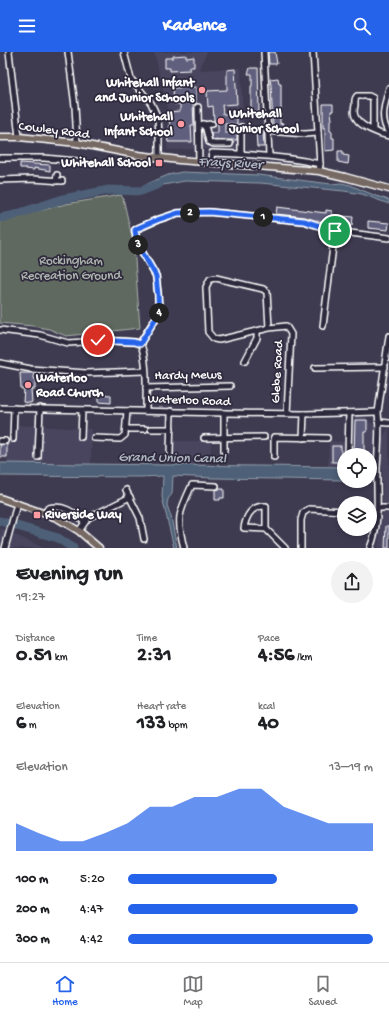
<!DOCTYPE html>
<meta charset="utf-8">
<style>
:root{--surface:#fff;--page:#f2f2f2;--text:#202124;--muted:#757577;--line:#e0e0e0;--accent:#2563eb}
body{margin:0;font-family:"Gochi Hand",sans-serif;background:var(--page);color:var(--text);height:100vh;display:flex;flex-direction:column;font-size:15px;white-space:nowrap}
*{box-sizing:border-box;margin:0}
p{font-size:13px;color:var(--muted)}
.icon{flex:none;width:22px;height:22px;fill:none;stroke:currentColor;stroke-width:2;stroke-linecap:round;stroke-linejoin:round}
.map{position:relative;height:496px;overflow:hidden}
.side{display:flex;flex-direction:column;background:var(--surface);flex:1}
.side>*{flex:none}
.fabs{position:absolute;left:337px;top:396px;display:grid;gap:8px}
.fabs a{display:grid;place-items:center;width:40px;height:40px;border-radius:50%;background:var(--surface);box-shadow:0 2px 6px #0003;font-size:20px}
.pin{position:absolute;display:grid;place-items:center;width:34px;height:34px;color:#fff;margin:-17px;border:2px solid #fff;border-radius:50%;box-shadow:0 1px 4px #0007}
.km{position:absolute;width:20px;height:20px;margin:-10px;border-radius:50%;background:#222;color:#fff;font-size:11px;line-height:20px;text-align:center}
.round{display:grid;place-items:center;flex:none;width:42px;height:42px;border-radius:21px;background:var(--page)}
.summary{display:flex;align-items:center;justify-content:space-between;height:68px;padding:0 16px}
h1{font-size:22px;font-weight:800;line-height:30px}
.metrics{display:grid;grid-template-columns:repeat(3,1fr);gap:6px;height:68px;padding:4px 16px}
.metrics div{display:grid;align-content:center}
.metrics b{font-size:20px;font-weight:800}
.metrics small{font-size:11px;font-weight:400}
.metrics p{font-size:11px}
.chart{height:112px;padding:8px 16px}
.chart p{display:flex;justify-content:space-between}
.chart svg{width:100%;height:72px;margin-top:4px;fill:var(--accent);opacity:.7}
ul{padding:0 16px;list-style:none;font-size:13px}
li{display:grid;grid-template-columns:64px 48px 1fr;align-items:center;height:30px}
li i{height:10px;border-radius:5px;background:var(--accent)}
header{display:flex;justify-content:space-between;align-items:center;height:52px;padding:0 16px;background:var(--accent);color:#fff;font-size:18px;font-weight:800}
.tab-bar{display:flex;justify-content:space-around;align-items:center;height:56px;border-top:1px solid var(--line);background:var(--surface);font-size:11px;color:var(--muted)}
.tab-bar a{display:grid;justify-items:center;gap:2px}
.tab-bar .on{color:var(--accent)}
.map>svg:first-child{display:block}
.built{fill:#48455e}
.green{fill:#5e695e;stroke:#aeb4ae}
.water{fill:#4d6077;stroke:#94a0ad}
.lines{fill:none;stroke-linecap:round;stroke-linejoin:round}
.river{stroke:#4d6077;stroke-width:9}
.building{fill:#60607e;stroke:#fff}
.minor-casing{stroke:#fff;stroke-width:8}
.major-casing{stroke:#fff;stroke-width:9}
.minor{stroke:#2f2a3d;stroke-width:5}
.major{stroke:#766964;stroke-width:6}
.route-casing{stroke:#fff;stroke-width:8}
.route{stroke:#2563eb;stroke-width:5}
.poi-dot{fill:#ff9aa2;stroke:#2f2a3d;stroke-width:1.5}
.labels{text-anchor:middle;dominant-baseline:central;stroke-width:3.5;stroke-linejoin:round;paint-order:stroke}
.poi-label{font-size:13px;font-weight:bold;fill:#fff;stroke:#2f2a3d;text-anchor:end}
.street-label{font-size:13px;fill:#fff;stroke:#2f2a3d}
.park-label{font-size:13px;fill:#aeb4ae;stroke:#2f2a3d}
.water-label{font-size:14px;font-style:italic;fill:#afb7c2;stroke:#2f2a3d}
</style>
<header><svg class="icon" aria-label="menu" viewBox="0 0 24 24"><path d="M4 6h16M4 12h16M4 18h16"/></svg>Kadence<svg class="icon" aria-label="search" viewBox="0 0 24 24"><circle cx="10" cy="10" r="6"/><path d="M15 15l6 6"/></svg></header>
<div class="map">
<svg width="389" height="496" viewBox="0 0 389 496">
<rect width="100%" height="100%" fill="#3e3a50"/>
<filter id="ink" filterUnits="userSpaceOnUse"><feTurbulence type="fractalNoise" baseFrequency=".025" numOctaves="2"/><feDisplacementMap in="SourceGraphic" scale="8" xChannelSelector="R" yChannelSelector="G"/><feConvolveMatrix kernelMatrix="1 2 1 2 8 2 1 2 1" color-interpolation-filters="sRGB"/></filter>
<g filter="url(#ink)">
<g class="built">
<path d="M154 0H207L199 18 241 16 244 99 203 97 167 98 169 72 168 58Z"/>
<path d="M354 363 365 365 374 373V418L370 416V403H344V415H328L329 389 346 390 348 364Z"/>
<path d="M15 373 92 377 91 413 7 412 8 387H14Z"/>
<path d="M389 375V496H378L383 456 381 388Z"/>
<path d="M176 389H211L210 414 173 413 172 392Z"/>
<path d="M0 476 44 496H0Z"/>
</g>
<path class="green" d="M121 143 123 146 134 194 140 276 66 284 49 277 33 274 0 271V169L66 152Z"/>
<g class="water">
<path d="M182 120 258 123 331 132 341 131 350 133 376 144 389 148V152L362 142 344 139 260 131 185 129 163 133 148 138 147 132 168 123Z"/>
<path d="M0 411 344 415V428L214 426 173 424 172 442 168 447 167 453 171 465 177 496H174L162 445 163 424 141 425 0 424Z"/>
</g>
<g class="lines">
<g class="river">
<path d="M0 166 11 164 63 147 109 138 141 139 159 132"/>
<path d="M0 469 58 486 73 496"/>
</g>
</g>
<g class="building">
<path d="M268 0H275L277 12H269Z"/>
<path d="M186 3V6L194 5V15H190V18L170 19V16H165V6H173V4Z"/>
<path d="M250 16H258L259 60H251V34H252V22H248Z"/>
<path d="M235 17 237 52 222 53 223 62H237V72H225V81L237 80V88H215L212 87 211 81H218V68H214L213 54 208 55 207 39 227 38V18Z"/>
<path d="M278 26 279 32H281V63H280V72L283 71V76L273 75 271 33 270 27Z"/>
<path d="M196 35V51L193 52 194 73H191L192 90H168L167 82H170L169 60 180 59V52H174L173 36Z"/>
<path d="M323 52H333V59H331L332 68H330V79H332V86H334V98L325 99V76H323Z"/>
<path d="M256 79H263L264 95H257Z"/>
<path d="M338 99H343V103L349 104 348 112 338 110Z"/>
<path d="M20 111 50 113V119L34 116V118L26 117V116H20Z"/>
<path d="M277 155 326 161V158L332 159V163L353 165 352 174 318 169 305 165 276 162Z"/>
<path d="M368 169 389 171 388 178 368 176Z"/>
<path d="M20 321H33L35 329V337H31L32 350 30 351 23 350 24 337H21Z"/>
<path d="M99 342 111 343V351L99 350Z"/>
<path d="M355 368H367V380H364V403H354Z"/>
<path d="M7 392V405H0V393Z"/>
<rect x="332" y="394" width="9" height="16"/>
<path d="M218 437H224V446H220V448H215V438Z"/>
<path d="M386 474H389V496H385Z"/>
</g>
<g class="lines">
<defs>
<g id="minor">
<path d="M9 0 19 85"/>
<path d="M68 0 75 54 77 91"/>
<path d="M124 0 131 27 151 51 158 66 159 83V106"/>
<path d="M264 0 269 103"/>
<path d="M313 0 320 112"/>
<path d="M389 36C385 53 379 66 389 81"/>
<path d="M198 55 199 110"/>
<path d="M203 72 206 77 209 90 214 92H230"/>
<path d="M201 73 212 72"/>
<path d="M241 75V102"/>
<path d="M373 78V46L369 44H357C354 47 355 49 355 53 354 57 353 62 356 66 361 75 379 82 389 84"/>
<path d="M268 79 305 82 318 81"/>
<path d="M0 106H44L77 109"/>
<path d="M210 111 212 101C249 102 284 104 320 112L319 119"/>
<path d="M0 128 33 127 62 129"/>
<path d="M56 129 57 123"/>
<path d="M323 274 335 179"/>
<path d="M269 276 267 240 263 237 216 226 210 227 206 235 208 280 214 287 219 288 269 276 286 274 291 282 287 361"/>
<path d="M0 278 40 283 68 291 84 290 98 288 134 290 140 291C148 306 146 341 146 359"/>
<path d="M140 291 159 261 158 243 156 224 137 191 135 178 157 168 178 161 209 160 304 169 335 179 389 186"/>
<path d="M245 309 257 286V280"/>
<path d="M0 311 31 317 86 321 145 319"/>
<path d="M315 316 385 315"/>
<path d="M146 336 230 334"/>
<path d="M0 356 224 361 304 362 378 360"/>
<path d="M379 370 389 371"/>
<path d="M126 377H145"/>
<path d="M151 377H171"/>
<path d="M81 385 82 358"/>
<path d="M94 386 120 387 125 383 127 359"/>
<path d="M204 386 264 385"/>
<path d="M303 386 304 362"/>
<path d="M13 387 14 356"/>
<path d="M0 389H5"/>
<path d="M224 399V361"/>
<path d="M170 402 171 359"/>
<path d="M348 403 349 361"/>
<path d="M38 405 40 356"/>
<path d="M274 405V385L327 386"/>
<path d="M126 438 140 466 144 487"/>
<path d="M378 456H389"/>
<path d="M45 461 48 456C63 452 74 460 84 470"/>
<path d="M266 477V454C252 453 246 464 244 476L266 477 285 496"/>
<path d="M79 479 88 466 130 445"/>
<path d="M5 496 17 452"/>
<path d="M184 496C176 465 179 461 192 433L216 434"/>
<path d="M301 496V468L303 461 309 457 344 459"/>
<path d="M370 496C381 470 376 443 377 416 378 397 380 379 378 360L389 284"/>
</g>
<g id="major">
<path d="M0 85H19L77 91 138 103 179 108 319 119 345 125 389 137"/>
<path d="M0 446 57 466 79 479 99 496"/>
</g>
</defs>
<use href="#minor" class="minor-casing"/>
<use href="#major" class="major-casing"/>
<use href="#minor" class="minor"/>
<use href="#major" class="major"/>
</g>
</g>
<g class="lines" filter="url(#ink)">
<defs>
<path id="route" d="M98 288 134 290 140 292 159 261 158 243 156 224 137 191 135 178 138 176 157 168 178 161 209 160 304 169 335 179"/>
</defs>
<use href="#route" class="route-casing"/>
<use href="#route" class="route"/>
</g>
<g class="poi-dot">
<circle cx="202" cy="38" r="4"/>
<circle cx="221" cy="69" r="4"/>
<circle cx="181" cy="72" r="4"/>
<rect x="155" y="107" width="8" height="8" rx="2"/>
<circle cx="28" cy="333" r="4"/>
<rect x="33" y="459" width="8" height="8" rx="2"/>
</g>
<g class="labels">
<g class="poi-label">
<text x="194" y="31">Whitehall Infant<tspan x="194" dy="15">and Junior Schools</tspan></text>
<text x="229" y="62" text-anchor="start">Whitehall<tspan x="229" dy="15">Junior School</tspan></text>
<text x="173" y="65">Whitehall<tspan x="173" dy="15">Infant School</tspan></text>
<text x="151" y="111">Whitehall School</text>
<text x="36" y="326" text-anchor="start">Waterloo<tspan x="36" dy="15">Road Church</tspan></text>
<text x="45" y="463" text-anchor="start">Riverside Way</text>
</g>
<g class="street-label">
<text transform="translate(54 79) rotate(7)">Cowley Road</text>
<text transform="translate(278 320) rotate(-87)">Glebe Road</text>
<text transform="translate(188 324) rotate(-1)">Hardy Mews</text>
<text transform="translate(189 349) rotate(2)">Waterloo Road</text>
</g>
<g class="park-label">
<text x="71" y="209">Rockingham<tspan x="71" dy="15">Recreation Ground</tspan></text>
</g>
<g class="water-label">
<text transform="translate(230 112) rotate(3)">Frays River</text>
<text transform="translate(172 407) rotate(1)">Grand Union Canal</text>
</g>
</g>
</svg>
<div class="fabs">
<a><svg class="icon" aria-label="locate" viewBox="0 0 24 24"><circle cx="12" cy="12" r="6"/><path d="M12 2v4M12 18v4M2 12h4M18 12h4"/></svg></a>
<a><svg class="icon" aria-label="layers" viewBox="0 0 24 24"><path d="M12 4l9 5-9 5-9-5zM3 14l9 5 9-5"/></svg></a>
</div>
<div class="pin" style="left:335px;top:179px;background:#1e9e55"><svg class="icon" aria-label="arrive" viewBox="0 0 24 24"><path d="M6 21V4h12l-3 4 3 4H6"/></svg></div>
<div class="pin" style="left:98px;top:288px;background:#d93025"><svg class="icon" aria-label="check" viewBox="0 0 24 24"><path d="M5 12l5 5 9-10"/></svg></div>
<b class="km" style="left:263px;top:165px">1</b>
<b class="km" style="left:190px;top:161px">2</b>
<b class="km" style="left:138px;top:193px">3</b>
<b class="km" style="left:159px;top:261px">4</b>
</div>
<section class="side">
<div class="summary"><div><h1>Evening run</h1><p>19:27</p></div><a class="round"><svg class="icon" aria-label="share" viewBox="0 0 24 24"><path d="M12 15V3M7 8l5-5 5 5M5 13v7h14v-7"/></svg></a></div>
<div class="metrics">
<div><p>Distance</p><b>0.51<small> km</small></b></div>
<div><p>Time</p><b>2:31</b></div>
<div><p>Pace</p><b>4:56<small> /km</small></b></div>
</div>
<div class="metrics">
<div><p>Elevation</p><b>6<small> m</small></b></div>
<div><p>Heart rate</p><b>133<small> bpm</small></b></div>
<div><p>kcal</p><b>40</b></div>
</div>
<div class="chart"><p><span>Elevation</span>13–19 m</p>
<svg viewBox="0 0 160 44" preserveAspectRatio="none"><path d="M0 44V27L10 33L20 38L30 38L40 33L50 27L60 17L70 17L80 11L90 11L100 6L110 6L120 17L130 22L140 27L150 27L160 27V44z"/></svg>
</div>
<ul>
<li><b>100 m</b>5:20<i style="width:61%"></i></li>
<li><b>200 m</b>4:47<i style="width:94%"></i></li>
<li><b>300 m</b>4:42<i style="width:100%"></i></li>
</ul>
</section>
<nav class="tab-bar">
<a class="on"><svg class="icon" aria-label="home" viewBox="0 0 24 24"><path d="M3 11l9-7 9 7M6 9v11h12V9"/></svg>Home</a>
<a><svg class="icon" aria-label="map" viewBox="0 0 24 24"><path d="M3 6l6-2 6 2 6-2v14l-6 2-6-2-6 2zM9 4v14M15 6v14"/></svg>Map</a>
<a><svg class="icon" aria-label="saved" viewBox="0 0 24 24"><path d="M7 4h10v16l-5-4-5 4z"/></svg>Saved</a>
</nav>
